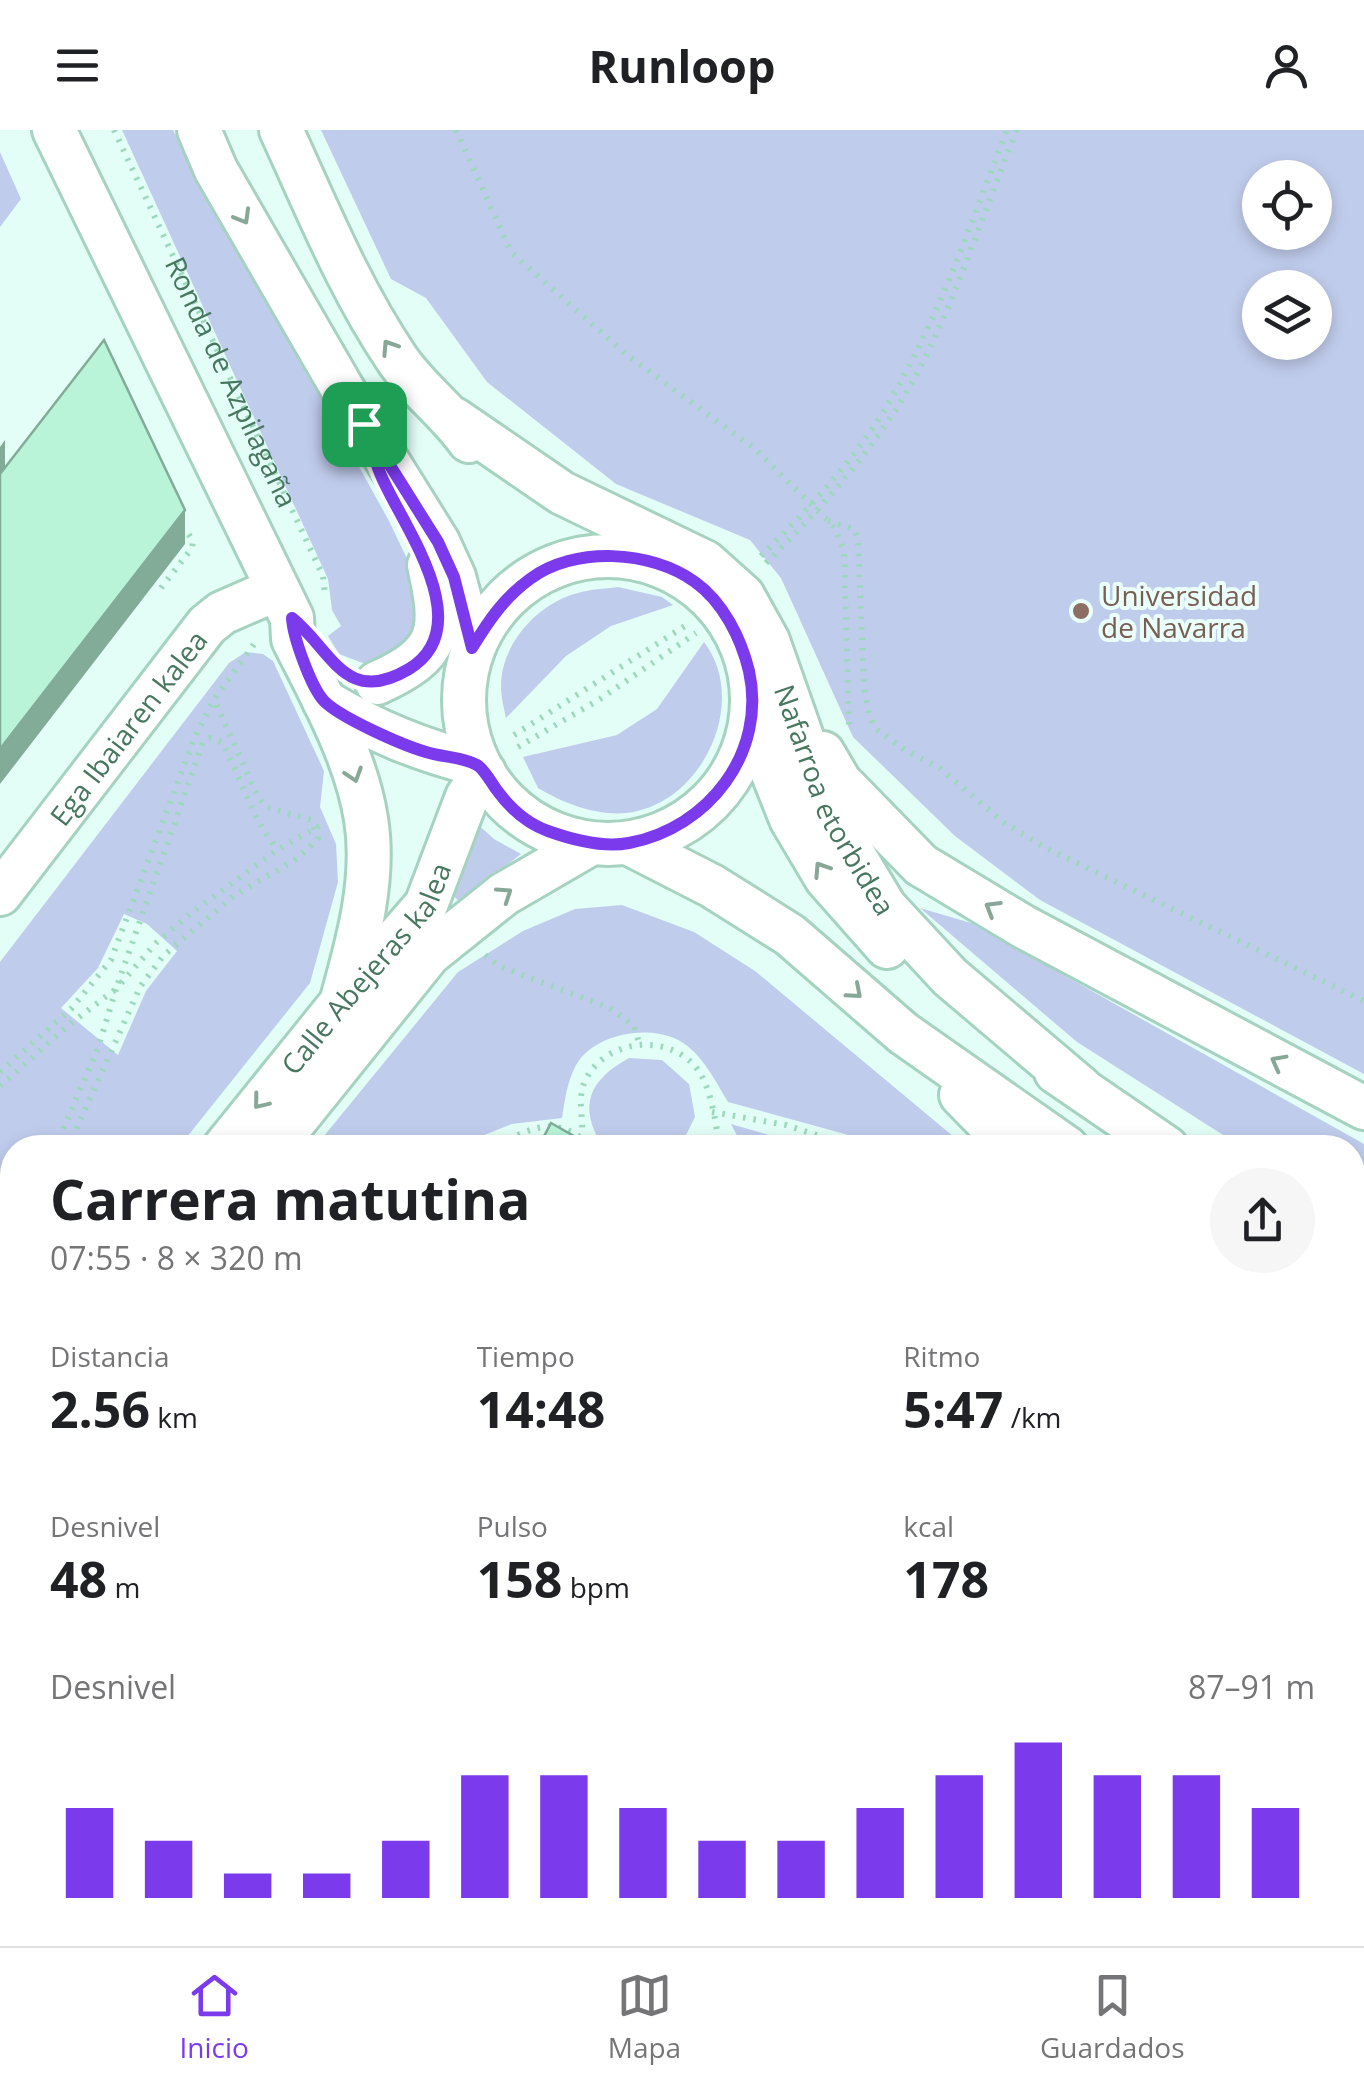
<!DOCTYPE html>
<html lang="es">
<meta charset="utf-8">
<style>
:root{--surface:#fff;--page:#f6f6f6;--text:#202124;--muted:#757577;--line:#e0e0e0;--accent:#7c3aed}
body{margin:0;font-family:"Open Sans",sans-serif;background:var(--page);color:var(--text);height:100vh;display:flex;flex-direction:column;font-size:38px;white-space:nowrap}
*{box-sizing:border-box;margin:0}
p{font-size:32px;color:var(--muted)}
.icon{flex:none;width:55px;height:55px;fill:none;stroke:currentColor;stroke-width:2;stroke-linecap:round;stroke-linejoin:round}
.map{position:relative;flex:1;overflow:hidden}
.sheet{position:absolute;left:0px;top:1005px;width:1365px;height:812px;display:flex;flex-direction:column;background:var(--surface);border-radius:40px 40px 0 0;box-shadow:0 5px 15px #0003}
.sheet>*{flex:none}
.tools{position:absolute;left:1242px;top:30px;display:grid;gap:20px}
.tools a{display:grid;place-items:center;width:90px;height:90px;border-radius:50%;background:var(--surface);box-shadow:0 5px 15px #0003;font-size:50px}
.pin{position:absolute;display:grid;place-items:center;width:85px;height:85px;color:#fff;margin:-42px;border-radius:20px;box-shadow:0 5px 15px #0006}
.round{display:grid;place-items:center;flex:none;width:105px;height:105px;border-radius:52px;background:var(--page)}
.overview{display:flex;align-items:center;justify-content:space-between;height:170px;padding:0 50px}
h1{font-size:55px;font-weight:700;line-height:75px}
.figures{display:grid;grid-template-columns:repeat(3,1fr);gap:15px;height:170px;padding:10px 50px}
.figures div{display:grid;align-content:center}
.figures b{font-size:50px;font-weight:700}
.figures small{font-size:28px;font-weight:400}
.figures p{font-size:28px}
.chart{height:280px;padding:20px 50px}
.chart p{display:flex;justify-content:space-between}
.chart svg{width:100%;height:180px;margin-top:10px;stroke:var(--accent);stroke-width:6}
header{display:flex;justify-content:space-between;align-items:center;height:130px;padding:0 50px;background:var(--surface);font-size:45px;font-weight:700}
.tab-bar{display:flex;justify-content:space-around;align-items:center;height:140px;border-top:2px solid var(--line);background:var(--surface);font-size:28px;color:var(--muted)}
.tab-bar a{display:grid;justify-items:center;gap:5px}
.tab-bar .active{color:var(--accent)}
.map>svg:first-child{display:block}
.green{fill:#c0ccec;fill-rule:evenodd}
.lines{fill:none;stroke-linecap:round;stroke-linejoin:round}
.lane-casing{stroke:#a9cfbf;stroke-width:20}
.street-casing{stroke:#a9cfbf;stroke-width:35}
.secondary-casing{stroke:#a5d3c0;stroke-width:48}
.path{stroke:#9cd9bc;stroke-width:6;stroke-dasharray:2.5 8;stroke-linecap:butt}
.lane{stroke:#fff;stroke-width:15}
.street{stroke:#fff;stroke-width:30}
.secondary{stroke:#fff;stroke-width:42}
.wall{fill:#9fd2bb}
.shaded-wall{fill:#82ab98}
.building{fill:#b9f4d9;stroke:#82ab98;stroke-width:2.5}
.oneway{stroke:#87a797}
.route-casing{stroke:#fff;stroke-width:20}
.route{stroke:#7c3aed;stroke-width:12}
.education-dot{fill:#8d6e63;stroke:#eafffa;stroke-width:4}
.labels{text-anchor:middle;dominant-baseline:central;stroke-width:8;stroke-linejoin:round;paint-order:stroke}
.street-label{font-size:28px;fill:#47775f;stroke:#eafffa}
.education-label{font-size:28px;fill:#785e54;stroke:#eafffa;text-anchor:start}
</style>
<header><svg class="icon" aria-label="menu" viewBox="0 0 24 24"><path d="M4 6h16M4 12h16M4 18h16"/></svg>Runloop<svg class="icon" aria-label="person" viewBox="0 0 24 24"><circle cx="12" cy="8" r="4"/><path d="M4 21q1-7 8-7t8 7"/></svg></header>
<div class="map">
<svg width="1364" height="1816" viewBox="0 0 1364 1816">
<rect width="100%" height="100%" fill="#e3fdf7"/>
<g class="green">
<path d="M122 0H173L389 391 410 435 423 478 417 515 368 535 339 524 328 506 341 496 332 480 328 449Z"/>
<path d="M321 0H1364V944L1040 770 955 706 853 607 781 448 750 410 616 354 487 252 426 168 391 149ZM1260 48H1315V102H1260ZM1260 158H1315V212H1260Z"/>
<path d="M0 22 21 69 0 97Z"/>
<path d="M618 457 662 467 673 475 611 496 566 526 506 588C504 578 501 567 501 556 501 514 538 473 578 463 590 459 605 459 618 457Z"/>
<path d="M704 512C750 572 702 675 626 683 596 686 563 673 538 658L523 627 617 605 657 579Z"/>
<path d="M246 522 263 524 273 531 324 641 320 677 336 714 338 752 310 853 179 1017 12 1018V1226L0 1241V832L229 533ZM124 784 147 794 177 821 146 861 118 925 61 878 98 838Z"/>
<path d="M474 691 494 709 521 724 460 772 450 763Z"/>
<path d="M622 775 694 802 755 841 966 1017H876L863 1009 728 972C714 949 700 919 674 908 644 895 593 905 576 935 567 952 565 969 562 988L512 994 454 1017H315L458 842 523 801 575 779Z"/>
<path d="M920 778 971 793 1364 1014V1095L1353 1088 1352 1018 1242 1017 1077 912Z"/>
<path d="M629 928 662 930 689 954 695 987 680 1017H603C577 976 589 950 629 928Z"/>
<path d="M731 994 811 1017H743Z"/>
</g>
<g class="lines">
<defs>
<path id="lane" d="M915 1805 937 1816"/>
<g id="street">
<path d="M0 1397 12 1395"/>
<path d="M1352 1775 1364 1753"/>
<path d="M1331 1816 1337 1805"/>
</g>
<g id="secondary">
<path d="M54 0 292 488 293 509C321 565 356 626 366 689 376 750 357 815 341 873"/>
<path d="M199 0 216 40 342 258 438 412 454 447 473 518"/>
<path d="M281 0C317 78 349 158 397 229 417 259 448 281 469 311"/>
<path id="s2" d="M454 289 562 363 705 432 743 466 768 511 829 684 885 777 950 847 1081 958"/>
<circle cx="608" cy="570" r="144"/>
<path d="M377 553C442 524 444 501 429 435"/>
<path d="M324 571C376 602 420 620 479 635"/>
<path d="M752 591 791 689 826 748 887 817"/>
<path d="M823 623 840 652 921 735 1024 797 1364 978"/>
<path d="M628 713 712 756 790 805 903 903 1067 1018"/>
<path id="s3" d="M0 764 207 495 222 483 277 459"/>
<path d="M1056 942 1167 1018"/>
<path d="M961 965 1013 1018"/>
<path id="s4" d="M224 1018 341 873 426 775 467 667 484 642"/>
<path d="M273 1018 429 824 504 764 590 714"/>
<path d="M1352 1124 1364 1131"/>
<path d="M1352 1188 1364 1195"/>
<path d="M0 1294 12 1278"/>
<path d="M1352 1301 1364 1310"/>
<path d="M0 1359 12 1340"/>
<path d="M0 1583 12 1597"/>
<path d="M1352 1673 1364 1651"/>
<path d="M0 1680 12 1686"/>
<path d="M192 1805 214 1816"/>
<path d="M253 1805 275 1816"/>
<path d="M304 1805 327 1816"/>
<path d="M375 1805 396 1816"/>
<path d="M1279 1816 1284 1805"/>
</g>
</defs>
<use href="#lane" class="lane-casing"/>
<use href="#street" class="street-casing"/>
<use href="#secondary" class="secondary-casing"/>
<g class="path">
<path id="s1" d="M114 0 323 446 325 464"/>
<path d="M456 0 511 122 627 225 755 319 835 398 844 421 849 595"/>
<path d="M828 391 854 399 858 410 864 557 869 584 876 599 905 620 941 639 1003 692 1046 718 1364 871"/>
<path d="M761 426C809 378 858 327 892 267 941 183 972 90 1007 0"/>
<path d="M766 433C827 372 887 306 925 228 961 154 986 76 1017 0"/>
<path d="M161 458 192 418 193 411 187 402"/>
<path d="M514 605 688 494"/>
<path d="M518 617 600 569 696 503"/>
<path d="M485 825 499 836 610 878 634 896 639 913"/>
<path d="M0 942 71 879 111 830 194 609 214 569 255 513"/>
<path d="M0 956 70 894 116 859 203 612 210 608 223 613 257 689 277 720"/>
<path d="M712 982 786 995 856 1018"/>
<path d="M55 1018 98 918 116 859 156 813 190 784 277 720 326 692"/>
<path d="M68 1018 140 857 163 826 235 765 298 728 318 708 311 690 266 677 258 667 214 569"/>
<path d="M489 1018C533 999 553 981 594 1018"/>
<path d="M579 1018C588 995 574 972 586 949 606 910 664 903 694 935 712 955 715 992 720 1018"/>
<path d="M0 1145 12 1116"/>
<path d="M0 1171 12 1143"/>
<path d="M852 1816 858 1805"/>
</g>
<use href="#lane" class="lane"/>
<use href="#street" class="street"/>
<use href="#secondary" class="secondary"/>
</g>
<g class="wall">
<path d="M12 1456V1540L0 1526V1467Z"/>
<path d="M0 1711 116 1805V1816H0Z"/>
<path d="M473 1805H835L857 1816H496Z"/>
<path d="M1065 1805H1248L1242 1816H1086Z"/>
</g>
<g class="shaded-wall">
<path d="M5 310V344L0 351V317Z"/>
<path d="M185 380V414L0 654V619Z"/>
<path d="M1364 1518V1578L1352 1599V1540Z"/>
<path d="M98 1805H116V1816H92Z"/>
<path d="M699 1805H702V1816H693Z"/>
<path d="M1216 1805H1248L1242 1816H1210Z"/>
</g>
<g class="building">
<path d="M104 210 185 380 0 619V344Z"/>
<path d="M551 993 595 1018H538Z"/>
<path d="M1352 1313 1364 1319V1518L1352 1540Z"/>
<path d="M12 1456V1493L0 1479V1467Z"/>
<path d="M0 1711 12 1717V1805H98L92 1816H26L9 1808 5 1816H0Z"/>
<path d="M570 1805H699L693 1816H593Z"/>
<path d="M714 1805H835L857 1816H738Z"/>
<path d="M1177 1805H1216L1210 1816H1197Z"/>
<path d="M214 1810 226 1816H212Z"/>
</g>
<defs><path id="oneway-chevron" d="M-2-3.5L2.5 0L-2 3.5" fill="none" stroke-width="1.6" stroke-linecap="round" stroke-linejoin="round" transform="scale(2.5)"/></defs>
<g class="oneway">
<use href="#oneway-chevron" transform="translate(243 87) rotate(60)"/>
<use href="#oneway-chevron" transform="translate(389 217) rotate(-123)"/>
<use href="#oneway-chevron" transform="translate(354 645) rotate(72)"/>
<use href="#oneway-chevron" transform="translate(821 739) rotate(-123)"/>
<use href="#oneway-chevron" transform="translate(505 764) rotate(-34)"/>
<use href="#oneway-chevron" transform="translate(992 778) rotate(-149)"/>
<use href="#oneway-chevron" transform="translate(855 862) rotate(41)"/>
<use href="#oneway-chevron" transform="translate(1278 932) rotate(-152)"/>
<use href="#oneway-chevron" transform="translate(260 972) rotate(129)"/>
</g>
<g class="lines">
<defs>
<path id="route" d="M364 294 438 412 454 447 472 518C489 490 504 468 530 449 574 416 651 420 695 452 723 472 741 508 749 541 767 622 709 698 629 713 602 718 573 710 548 701 526 693 509 677 496 659 491 652 484 639 477 635 463 627 441 627 426 622 402 615 341 588 324 571 311 557 293 507 292 488 332 520 345 577 409 539 478 497 406 400 384 352 375 334 370 313 364 294Z"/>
</defs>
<use href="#route" class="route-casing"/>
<use href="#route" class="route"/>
</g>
<circle class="education-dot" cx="1081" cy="481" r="10"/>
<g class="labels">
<g class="street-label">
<text stroke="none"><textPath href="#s1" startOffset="278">Ronda de Azpilagaña</textPath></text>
<text stroke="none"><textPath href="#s3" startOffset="210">Ega Ibaiaren kalea</textPath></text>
<text stroke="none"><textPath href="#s2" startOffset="565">Nafarroa etorbidea</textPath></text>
<text stroke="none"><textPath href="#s4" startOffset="230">Calle Abejeras kalea</textPath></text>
</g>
<g class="education-label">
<text x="1101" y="465">Universidad<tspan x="1101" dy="32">de Navarra</tspan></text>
</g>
</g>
</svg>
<div class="tools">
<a><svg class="icon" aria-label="locate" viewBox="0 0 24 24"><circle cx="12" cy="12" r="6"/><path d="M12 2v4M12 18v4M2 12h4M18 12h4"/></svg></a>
<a><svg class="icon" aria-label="layers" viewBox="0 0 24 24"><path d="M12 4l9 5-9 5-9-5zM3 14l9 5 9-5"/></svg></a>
</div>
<div class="pin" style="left:364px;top:294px;background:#1e9e55"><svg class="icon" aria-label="arrive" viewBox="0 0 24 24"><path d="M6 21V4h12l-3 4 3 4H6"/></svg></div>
<section class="sheet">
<div class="overview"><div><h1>Carrera matutina</h1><p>07:55 · 8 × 320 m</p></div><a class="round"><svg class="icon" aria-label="share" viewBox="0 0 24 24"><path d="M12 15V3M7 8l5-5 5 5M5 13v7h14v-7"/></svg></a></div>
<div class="figures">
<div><p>Distancia</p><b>2.56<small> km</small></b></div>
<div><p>Tiempo</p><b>14:48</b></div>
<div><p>Ritmo</p><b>5:47<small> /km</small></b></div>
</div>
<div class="figures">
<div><p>Desnivel</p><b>48<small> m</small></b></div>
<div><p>Pulso</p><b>158<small> bpm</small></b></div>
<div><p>kcal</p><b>178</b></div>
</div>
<div class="chart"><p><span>Desnivel</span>87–91 m</p>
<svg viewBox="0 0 160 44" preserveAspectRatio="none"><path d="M5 44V22M15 44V30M25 44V38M35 44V38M45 44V30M55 44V14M65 44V14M75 44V22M85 44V30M95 44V30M105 44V22M115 44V14M125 44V6M135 44V14M145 44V14M155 44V22"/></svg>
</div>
</section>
</div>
<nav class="tab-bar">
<a class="active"><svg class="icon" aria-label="home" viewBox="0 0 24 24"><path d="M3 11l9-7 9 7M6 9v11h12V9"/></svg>Inicio</a>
<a><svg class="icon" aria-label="map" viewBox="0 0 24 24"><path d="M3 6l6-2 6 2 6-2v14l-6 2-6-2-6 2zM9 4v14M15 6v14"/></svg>Mapa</a>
<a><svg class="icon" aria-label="saved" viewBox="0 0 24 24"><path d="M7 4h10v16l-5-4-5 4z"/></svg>Guardados</a>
</nav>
